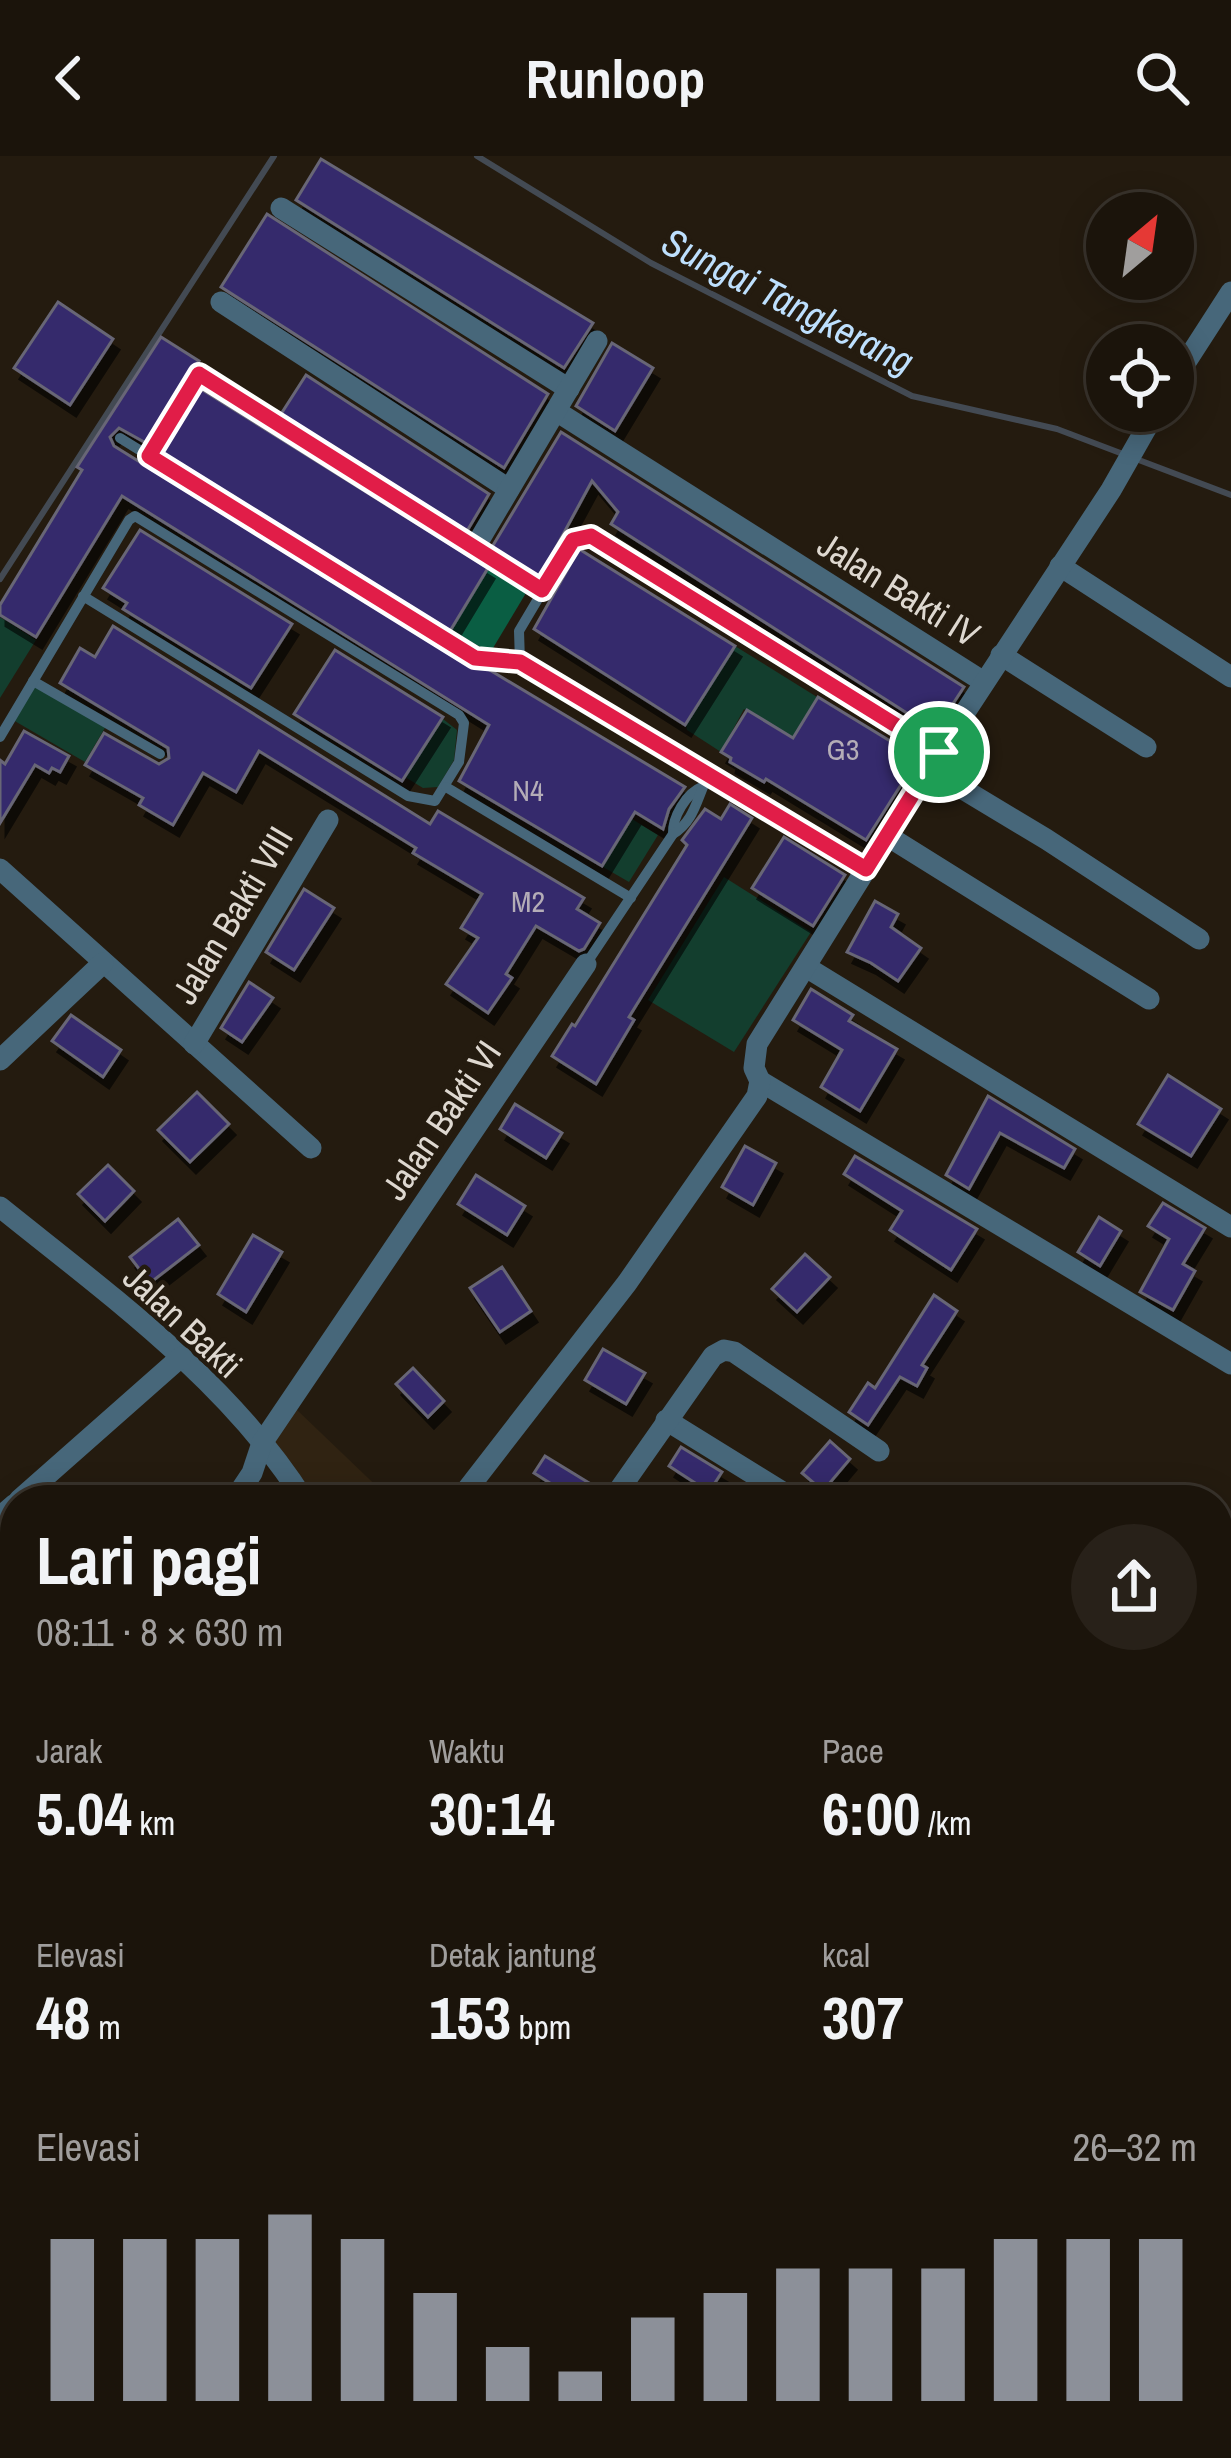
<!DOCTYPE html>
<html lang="id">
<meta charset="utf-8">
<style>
:root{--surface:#1b140b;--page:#282119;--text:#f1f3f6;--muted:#a09e9d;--line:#39332c;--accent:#8c9099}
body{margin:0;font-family:"Archivo Narrow",sans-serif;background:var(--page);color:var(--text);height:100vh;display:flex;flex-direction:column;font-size:45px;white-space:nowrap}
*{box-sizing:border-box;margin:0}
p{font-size:39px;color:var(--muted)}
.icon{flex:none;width:66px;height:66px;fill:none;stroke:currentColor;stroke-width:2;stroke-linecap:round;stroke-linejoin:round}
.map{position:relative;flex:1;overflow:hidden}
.sheet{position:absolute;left:0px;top:1329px;width:1233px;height:975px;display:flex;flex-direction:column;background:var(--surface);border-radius:48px 48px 0 0;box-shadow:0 6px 30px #0003,0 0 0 3px var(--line)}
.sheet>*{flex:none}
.needle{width:78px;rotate:29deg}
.fabs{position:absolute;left:1086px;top:36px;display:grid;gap:24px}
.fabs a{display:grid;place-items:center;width:108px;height:108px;border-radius:50%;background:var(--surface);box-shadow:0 6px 30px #0003,0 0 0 3px var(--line);font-size:60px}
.pin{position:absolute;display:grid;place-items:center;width:102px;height:102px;color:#fff;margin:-51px;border:6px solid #fff;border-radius:50%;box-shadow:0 3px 12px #0007}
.round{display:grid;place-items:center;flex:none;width:126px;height:126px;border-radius:63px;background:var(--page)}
.head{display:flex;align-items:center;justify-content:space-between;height:204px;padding:0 36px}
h1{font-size:66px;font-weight:800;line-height:90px}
.metrics{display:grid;grid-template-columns:repeat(3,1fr);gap:18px;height:204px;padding:12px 36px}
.metrics div{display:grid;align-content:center}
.metrics b{font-size:60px;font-weight:800}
.metrics small{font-size:33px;font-weight:400}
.metrics p{font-size:33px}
.chart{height:336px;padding:24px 36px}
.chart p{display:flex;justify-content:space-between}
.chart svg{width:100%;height:216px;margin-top:12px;stroke:var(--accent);stroke-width:6}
header{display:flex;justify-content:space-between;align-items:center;height:156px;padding:0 36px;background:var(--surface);font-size:54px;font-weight:800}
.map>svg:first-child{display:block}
.built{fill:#302312}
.green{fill:#133e2e}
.forest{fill:#0a5e43}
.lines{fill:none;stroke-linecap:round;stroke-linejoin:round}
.stream{stroke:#434a53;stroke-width:6}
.building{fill:#362b6c;stroke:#676676;stroke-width:3;filter:url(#shadow)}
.path{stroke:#827b71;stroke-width:3;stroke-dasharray:6 9;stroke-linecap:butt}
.service{stroke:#47677a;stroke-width:10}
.minor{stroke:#47677a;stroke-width:21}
.route-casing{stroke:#fff;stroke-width:24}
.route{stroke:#e11d48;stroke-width:15}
.labels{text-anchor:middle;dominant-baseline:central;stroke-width:9;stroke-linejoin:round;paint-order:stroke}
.number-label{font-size:30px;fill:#b4adb7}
.street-label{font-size:36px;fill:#ded8d0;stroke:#241b0f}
.water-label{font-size:39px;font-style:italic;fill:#bee0fe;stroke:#241b0f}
</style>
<header><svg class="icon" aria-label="back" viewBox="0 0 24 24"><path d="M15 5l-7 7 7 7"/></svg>Runloop<svg class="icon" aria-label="search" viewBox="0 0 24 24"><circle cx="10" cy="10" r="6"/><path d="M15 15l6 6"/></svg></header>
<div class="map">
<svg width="1231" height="2302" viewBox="0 0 1231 2302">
<defs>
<filter id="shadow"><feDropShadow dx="6" dy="11" stdDeviation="0" flood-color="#0009"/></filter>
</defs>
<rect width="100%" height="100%" fill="#241b0f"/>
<g class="built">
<path d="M296 1253 391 1344H312L271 1287Z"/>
<path d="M111 2289H1143L1132 2302H96Z"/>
</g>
<g class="green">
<path d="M0 461 36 484 0 542Z"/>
<path d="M735 490 817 541 787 591 778 573 744 553 721 596 687 574 686 569Z"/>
<path d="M34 528 106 570 85 606 13 564Z"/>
<path d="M443 563 457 574 454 604 438 631 423 632 405 621Z"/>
<path d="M632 663 658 679 629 726 603 711Z"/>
<path d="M724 721 811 776 734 896 648 844Z"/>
</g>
<path class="forest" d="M490 410 529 432 490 497 452 474Z"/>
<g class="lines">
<g class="stream">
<path d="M477 0 651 107 912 240 1057 273 1231 339"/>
<path d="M0 423 274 0"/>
</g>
</g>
<g class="building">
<path d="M321 3 593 167 564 212 296 44Z"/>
<path d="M267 58 548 238 504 312 221 131Z"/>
<path d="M58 146 113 183 70 249 14 212Z"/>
<path d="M161 181 199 205 146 287 119 272 110 281 114 290 470 510 488 513 685 631 669 653 663 673 635 656 602 710 459 625 489 569 122 340 36 481 0 459V449L82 314 77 311Z"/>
<path d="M612 187 653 212 615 275 576 250Z"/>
<path d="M306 219 489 338 467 375 281 258Z"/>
<path d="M201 233 488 412 450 475 162 297Z"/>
<path d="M561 276 964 531 935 575 611 368 618 356 592 325 540 421 492 391Z"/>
<path d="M140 374 292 468 251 532 123 453 127 447 103 432Z"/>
<path d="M579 393 735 490 685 569 534 473Z"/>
<path d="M113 470 430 668 438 655 584 742 577 753 600 767 584 793 579 795 536 770 506 818 512 822 488 857 446 828 478 782 461 772 482 738 413 697 416 692 259 595 236 636 203 617 173 669 139 649 143 642 85 609 104 577 159 608 169 602 168 592 60 527 80 492 95 501Z"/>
<path d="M335 494 443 561 402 625 294 558Z"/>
<path d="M818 541 918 602 866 684 766 623 764 626 730 606 731 602 721 596 747 554 793 582Z"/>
<path d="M24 575 69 600 60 616 52 612 49 617 35 609 0 667V604L5 608Z"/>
<path d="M730 648 752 662 629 861 634 864 596 928 552 900 572 868 575 870 687 689 682 684 705 653 721 663Z"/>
<path d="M784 681 845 719 813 770 752 732Z"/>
<path d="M304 733 334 752 294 814 266 796Z"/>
<path d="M875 745 898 758 891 771 921 792 898 825 871 807 847 796Z"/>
<path d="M249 826 273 842 242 886 221 872Z"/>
<path d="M811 833 853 859 849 865 897 893 860 955 821 931 842 894 793 864Z"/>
<path d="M71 859 121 894 103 921 52 885Z"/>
<path d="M1168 919 1221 953 1191 1000 1138 968Z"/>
<path d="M197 936 229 968 190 1006 158 974Z"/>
<path d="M988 940 1075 993 1064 1012 1000 977 969 1033 946 1019Z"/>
<path d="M515 948 562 977 546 1002 500 973Z"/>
<path d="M745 990 776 1007 753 1049 722 1031Z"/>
<path d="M855 1000 977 1073 951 1114 890 1074 902 1055 844 1018Z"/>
<path d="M108 1009 134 1035 105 1065 78 1038Z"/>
<path d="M476 1019 525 1050 507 1079 458 1048Z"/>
<path d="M1163 1047 1205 1072 1183 1108 1195 1115 1173 1154 1140 1136 1169 1083 1148 1070Z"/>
<path d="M1099 1061 1121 1075 1100 1110 1078 1096Z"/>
<path d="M178 1063 199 1089 150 1127 130 1101Z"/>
<path d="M253 1079 282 1096 246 1156 218 1138Z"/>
<path d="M805 1098 830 1121 797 1156 772 1133Z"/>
<path d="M502 1111 531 1155 500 1176 470 1132Z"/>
<path d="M934 1139 957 1155 922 1209 927 1212 917 1230 900 1221 868 1269 849 1256 868 1227 875 1232Z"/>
<path d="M603 1193 645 1217 626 1248 585 1224Z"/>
<path d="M413 1212 444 1245 428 1261 396 1228Z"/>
<path d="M830 1285 850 1303 823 1335 802 1317Z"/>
<path d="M681 1291 722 1316 709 1336 669 1310Z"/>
<path d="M545 1300 594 1330 585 1344H577L534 1317Z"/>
</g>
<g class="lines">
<path class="path" d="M350 2289 361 2302"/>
<g class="service">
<path d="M120 282 475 502 520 506 866 713"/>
<path d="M149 300 199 218 542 434"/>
<path d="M520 506 519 475 573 384 591 380 939 596"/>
<path d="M33 525 160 598"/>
<path d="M0 581 129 364 135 360 459 559 464 567 459 606 435 645 408 640 83 440"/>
<path d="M446 631 631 742"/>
<path d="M673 678C672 662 686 637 702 631"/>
<path d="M586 808 673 678C696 664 697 639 709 619"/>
<path d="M0 1482 15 1500"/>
</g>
<g class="minor">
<path d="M281 52 569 233"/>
<path d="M221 146 509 333"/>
<path d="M1173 226 1231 136"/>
<path d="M556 255 984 526"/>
<path d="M481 381 597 185"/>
<path d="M1060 410 1231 521"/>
<path d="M1001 499 1146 591"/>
<path d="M928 612 1046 683 1199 783"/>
<path d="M886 679 1149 843"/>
<path d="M0 713 311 992"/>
<path d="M806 811 1231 1071"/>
<path d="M194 888 328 664"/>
<path d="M0 904 103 807"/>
<path d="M760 925 1231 1208"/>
<path d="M0 1051C108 1138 229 1225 304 1344"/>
<path d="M666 1264 784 1337"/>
<path d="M19 1344 181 1201"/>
<path d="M234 1344 252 1317 262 1287 586 808"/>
<path d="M459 1344 627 1127 757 940 760 925 754 912 757 888 939 596 1111 334 1156 255"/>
<path d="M612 1344 713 1200 724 1194 734 1196 879 1295"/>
<path d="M0 1361 15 1348"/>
<path d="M1218 1451 1231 1460"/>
<path d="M0 1660 15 1644"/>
<path d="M1218 1724 1231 1712"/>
<path d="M0 1819 15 1828"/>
<path d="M0 1916 15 1926"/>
<path d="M0 2115 15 2101"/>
<path d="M0 2196 15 2211"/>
<path d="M95 2289 109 2302"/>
<path d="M1025 2289 1041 2302"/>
<path d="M1172 2289 1184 2302"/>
<path d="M897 2302 907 2289"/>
</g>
</g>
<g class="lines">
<defs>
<path id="route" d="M199 218 542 434 573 384 591 380 939 596 866 713 520 506 475 502 149 300Z"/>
</defs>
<use href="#route" class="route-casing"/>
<use href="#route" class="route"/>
</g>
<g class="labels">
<g class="number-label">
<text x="843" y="593">G3</text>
<text x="528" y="634">N4</text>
<text x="528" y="745">M2</text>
</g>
<g class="street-label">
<text transform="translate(899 433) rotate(32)">Jalan Bakti IV</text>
<text transform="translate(232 759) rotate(-59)">Jalan Bakti VIII</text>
<text transform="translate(441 964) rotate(-56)">Jalan Bakti VI</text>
<text transform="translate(183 1165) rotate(43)">Jalan Bakti</text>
</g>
<g class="water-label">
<text transform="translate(788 145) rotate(27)">Sungai Tangkerang</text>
</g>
</g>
</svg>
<div class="fabs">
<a><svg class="needle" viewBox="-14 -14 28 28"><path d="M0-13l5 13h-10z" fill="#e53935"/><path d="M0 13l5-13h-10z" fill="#a09e9d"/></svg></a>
<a><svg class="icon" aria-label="locate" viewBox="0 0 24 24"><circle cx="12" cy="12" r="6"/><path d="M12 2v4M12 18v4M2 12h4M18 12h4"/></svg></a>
</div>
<div class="pin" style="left:939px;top:596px;background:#1e9e55"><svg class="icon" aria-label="arrive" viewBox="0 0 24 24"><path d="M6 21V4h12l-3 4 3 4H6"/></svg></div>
<section class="sheet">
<div class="head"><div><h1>Lari pagi</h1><p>08:11 · 8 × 630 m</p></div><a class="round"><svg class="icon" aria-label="share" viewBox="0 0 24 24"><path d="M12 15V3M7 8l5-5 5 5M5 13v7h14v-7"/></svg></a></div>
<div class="metrics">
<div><p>Jarak</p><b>5.04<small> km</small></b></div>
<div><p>Waktu</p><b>30:14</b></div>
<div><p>Pace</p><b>6:00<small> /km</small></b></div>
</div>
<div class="metrics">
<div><p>Elevasi</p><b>48<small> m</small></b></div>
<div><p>Detak jantung</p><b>153<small> bpm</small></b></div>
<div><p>kcal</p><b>307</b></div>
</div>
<div class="chart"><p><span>Elevasi</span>26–32 m</p>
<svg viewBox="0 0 160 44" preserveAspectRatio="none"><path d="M5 44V11M15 44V11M25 44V11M35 44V6M45 44V11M55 44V22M65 44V33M75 44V38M85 44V27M95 44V22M105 44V17M115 44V17M125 44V17M135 44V11M145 44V11M155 44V11"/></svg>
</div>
</section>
</div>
